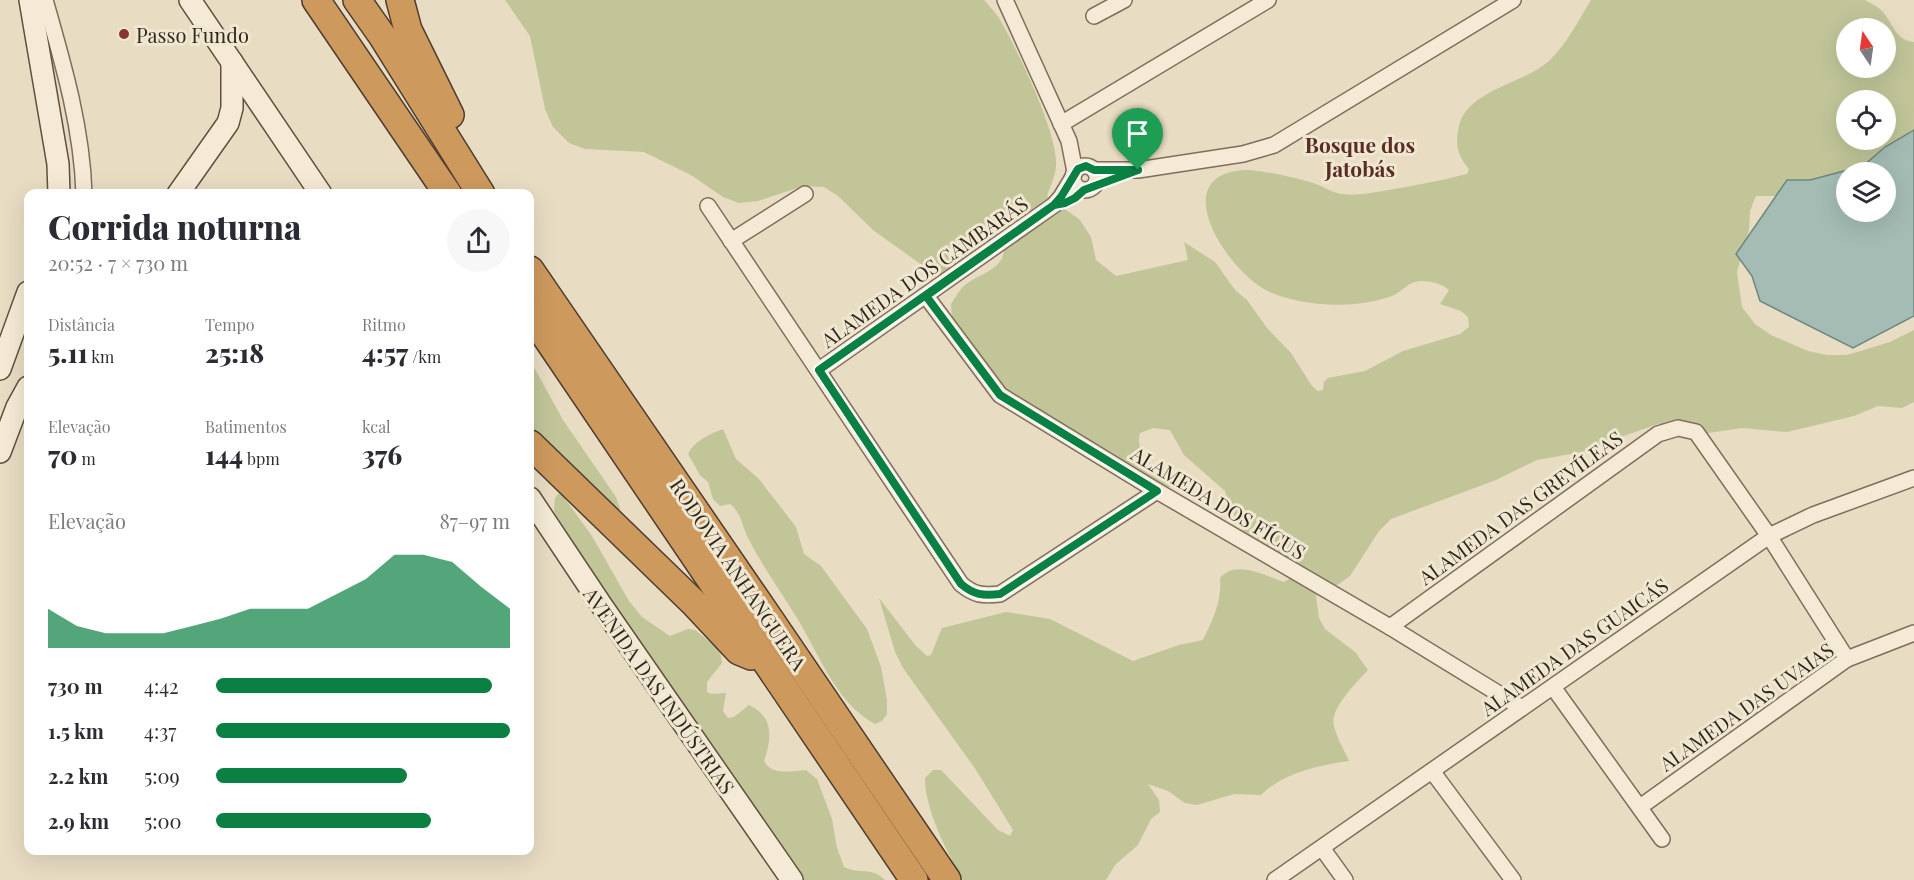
<!DOCTYPE html>
<html lang="pt">
<meta charset="utf-8">
<style>
:root{--surface:#fff;--page:#f7f7f7;--text:#2b2b33;--muted:#7c7c81;--accent:#0b8043}
body{margin:0;font-family:"Playfair Display",serif;background:var(--page);color:var(--text);height:100vh;display:flex;flex-direction:column;font-size:22px;white-space:nowrap}
*{box-sizing:border-box;margin:0}
p{font-size:20px;color:var(--muted)}
.icon{flex:none;width:33px;height:33px;fill:none;stroke:currentColor;stroke-width:2;stroke-linecap:round;stroke-linejoin:round}
.map{position:relative;flex:1;overflow:hidden}
.side{position:absolute;left:24px;top:189px;width:510px;height:666px;display:flex;flex-direction:column;background:var(--surface);border-radius:12px;box-shadow:0 6px 24px #0002}
.side>*{flex:none}
.needle{width:39px;rotate:347deg}
.controls{position:absolute;left:1836px;top:18px;display:grid;gap:12px}
.controls a{display:grid;place-items:center;width:60px;height:60px;border-radius:50%;background:var(--surface);box-shadow:0 6px 24px #0002;font-size:30px}
.pin{position:absolute;display:grid;place-items:center;width:51px;height:51px;color:#fff;margin:-62px -26px;border-radius:50% 50% 50% 0;rotate:-45deg;box-shadow:0 0 6px #0007}
.pin .icon{rotate:45deg}
.round{display:grid;place-items:center;flex:none;width:63px;height:63px;border-radius:32px;background:var(--page)}
.summary{display:flex;align-items:center;justify-content:space-between;height:102px;padding:0 24px}
h1{font-size:33px;font-weight:800;line-height:45px}
.metrics{display:grid;grid-template-columns:repeat(3,1fr);gap:9px;height:102px;padding:6px 24px}
.metrics div{display:grid;align-content:center}
.metrics b{font-size:26px;font-weight:800}
.metrics small{font-size:16px;font-weight:400}
.metrics p{font-size:16px}
.chart{height:168px;padding:12px 24px}
.chart p{display:flex;justify-content:space-between}
.chart svg{width:100%;height:108px;margin-top:6px;fill:var(--accent);opacity:.7}
ul{padding:0 24px;list-style:none;font-size:20px}
li{display:grid;grid-template-columns:96px 72px 1fr;align-items:center;height:45px}
li i{height:15px;border-radius:8px;background:var(--accent)}
.map>svg:first-child{display:block}
.green{fill:#c1c598;fill-rule:evenodd}
.water{fill:#a4bcb4;stroke:#6d8881;stroke-width:1.5;fill-rule:evenodd}
.lines{fill:none;stroke-linecap:round;stroke-linejoin:round}
.street-casing{stroke:#806e5c;stroke-width:18}
.secondary-casing{stroke:#62503f;stroke-width:24}
.highway-casing{stroke:#4e3d30;stroke-width:30}
.street{stroke:#f4ead5;stroke-width:15}
.secondary{stroke:#f4ead5;stroke-width:21}
.highway{stroke:#ce995d;stroke-width:27}
.route-casing{stroke:#fff;stroke-width:12}
.route{stroke:#0b8043;stroke-width:8}
.poi-dot{fill:#883336;stroke:#f0e7d1;stroke-width:2}
.labels{text-anchor:middle;dominant-baseline:central;stroke-width:6;stroke-linejoin:round;paint-order:stroke}
.poi-label{font-size:20px;fill:#32271e;stroke:#f0e7d1;text-anchor:start}
.street-label{font-size:20px;fill:#32271e;stroke:#f0e7d1}
.neighbourhood-label{font-size:21px;font-weight:bold;fill:#592d23;stroke:#f0e7d1}
</style>
<div class="map">
<svg width="1914" height="880" viewBox="0 0 1914 880">
<rect width="100%" height="100%" fill="#e8dcc3"/>
<g class="green">
<path d="M505 0H984C989 6 995 12 999 18 1016 47 1058 133 1056 165 1056 175 1050 187 1047 196L1080 220 1091 237 1096 260 1116 276 1188 260 1184 242 1215 262 1235 290 1247 300 1267 328 1291 353 1312 386 1318 391 1323 390 1324 382 1328 378 1365 371 1403 351 1460 334 1469 327 1468 317 1461 311 1440 304 1449 290C1441 283 1426 279 1415 282 1407 284 1400 293 1392 296 1357 309 1306 307 1272 293 1229 276 1162 173 1246 170 1262 170 1297 178 1313 183 1323 186 1332 193 1342 194 1356 196 1369 193 1383 191 1412 186 1439 181 1467 174L1469 169C1459 157 1455 147 1458 131 1463 90 1523 85 1549 61 1567 44 1578 21 1591 0H1865C1870 3 1877 6 1881 10 1893 22 1895 41 1914 42V159L1846 172 1829 196H1756L1750 211 1749 230 1737 272 1742 307 1755 324 1771 335 1808 351 1827 355H1847L1890 342 1914 330V402L1902 408 1878 406 1854 416 1787 432 1742 428 1701 434 1670 425 1658 424 1618 438 1593 450 1537 460 1496 480 1391 519 1379 531 1350 576 1339 584 1319 592 1316 596 1319 618 1325 629 1355 652 1368 670C1357 682 1329 709 1334 726 1337 738 1344 750 1349 761 1319 765 1283 773 1261 795L1234 794 1197 805 1185 803 1168 791 1148 784 1159 800 1160 812 1151 819 1138 845 1115 865 1106 880H963C947 851 925 811 925 778L933 770H941L998 830 1010 836 1013 830 976 770 903 668 895 652 879 598 916 646 927 656 931 655 942 628 1006 612 1050 619 1133 661 1179 645 1203 640C1213 619 1222 601 1220 578 1235 559 1266 576 1284 582L1289 579 1288 575 1238 526 1225 491 1184 455 1170 430 1153 428 1140 433C1133 452 1159 471 1170 483L1172 486 1169 487 1092 453 1006 397 953 331 951 304C955 298 959 290 965 285 980 273 1009 268 1003 244L950 273 936 275 873 230 838 196 824 187 803 186 758 201 739 203 723 197 691 175 644 152 585 149 569 143 553 127 545 109 530 36ZM1846 28H1886V68H1846ZM1846 100H1886V140H1846Z"/>
<path d="M530 360 563 420 616 497 620 508 618 515 530 436Z"/>
<path d="M723 429 736 459 759 479 796 527 804 554 821 566 867 629 881 667 887 700V714L882 721 875 724C836 703 819 654 797 618 781 592 763 567 749 540 742 527 742 513 730 504L720 506 713 499 708 482 700 475 688 454C695 440 710 434 723 429Z"/>
<path d="M560 492 592 536 629 601 642 617 670 636 688 629 695 630 720 650 722 663 707 682V692L711 694 726 693 723 711 728 718 734 717 749 705C774 717 772 738 764 761 772 776 791 771 806 770L817 779 832 819 837 848 844 867C860 875 871 866 885 880H794L671 694 659 668 654 666 597 597 579 596 583 577 581 565 554 511 555 498Z"/>
</g>
<path class="water" d="M1914 130V316L1853 348 1760 301 1752 276 1736 254 1787 180H1810L1863 166 1885 147ZM1846 172H1886V212H1846Z"/>
<g class="lines">
<defs>
<g id="street">
<path d="M45 0C63 63 82 127 84 194"/>
<path d="M1005 0 1069 141 1075 172"/>
<path d="M1094 16 1124 0"/>
<path d="M1061 124 1268 0"/>
<circle cx="1085" cy="178" r="12"/>
<path d="M1094 170H1138L1243 154 1274 145 1513 0"/>
<path d="M708 206 961 584C974 595 983 596 1000 594L1157 491"/>
<path d="M731 241 805 194"/>
<path d="M926 296 1000 395 1157 491 1390 627 1522 708"/>
<path d="M819 370 1054 205 1061 197 1073 177"/>
<path d="M1390 627 1658 434 1678 428 1696 432 1769 536 1847 659"/>
<path d="M1553 687 1662 839"/>
<path d="M1432 771 1513 880"/>
<path d="M1640 807 1847 659 1914 633"/>
<path d="M1322 848 1345 880"/>
<path d="M1275 880 1769 536 1813 515 1914 478"/>
</g>
<g id="secondary">
<path d="M30 0 58 164 59 194"/>
<path d="M190 0 321 194"/>
<path d="M178 194 228 123 232 108V62"/>
<path d="M0 369 28 292"/>
<path d="M0 452 17 407 28 387"/>
<path d="M530 498 602 606 792 880"/>
</g>
<g id="highway">
<path d="M316 0 448 194"/>
<path d="M357 0 383 37 481 194"/>
<path d="M400 0 408 30 450 115"/>
<path d="M530 270 764 611 947 880"/>
<path d="M530 313 914 880"/>
<path d="M530 444 694 603 739 651 751 656"/>
</g>
</defs>
<use href="#street" class="street-casing"/>
<use href="#secondary" class="secondary-casing"/>
<use href="#highway" class="highway-casing"/>
<use href="#street" class="street"/>
<use href="#secondary" class="secondary"/>
<use href="#highway" class="highway"/>
</g>
<g class="lines">
<defs>
<path id="route" d="M1138 170 1084 190 1075 198 1065 203 1054 205 819 370 961 584C974 595 983 596 1000 594L1157 491 1000 395 926 296 1054 205 1061 197 1078 169 1086 166 1094 170H1138"/>
</defs>
<use href="#route" class="route-casing"/>
<use href="#route" class="route"/>
</g>
<circle class="poi-dot" cx="124" cy="34" r="6"/>
<g class="labels">
<g class="poi-label">
<text x="136" y="34">Passo Fundo</text>
</g>
<g class="street-label">
<text transform="translate(924 271) rotate(-35)">ALAMEDA DOS CAMBARÁS</text>
<text transform="translate(1219 502) rotate(31)">ALAMEDA DOS FÍCUS</text>
<text transform="translate(1520 507) rotate(-36)">ALAMEDA DAS GREVÍLEAS</text>
<text transform="translate(739 574) rotate(56)">RODOVIA ANHANGUERA</text>
<text transform="translate(1574 646) rotate(-35)">ALAMEDA DAS GUAICÁS</text>
<text transform="translate(660 690) rotate(55)">AVENIDA DAS INDÚSTRIAS</text>
<text transform="translate(1746 706) rotate(-35)">ALAMEDA DAS UVAIAS</text>
</g>
<g class="neighbourhood-label">
<text x="1360" y="144">Bosque dos<tspan x="1360" dy="24">Jatobás</tspan></text>
</g>
</g>
</svg>
<div class="controls">
<a><svg class="needle" viewBox="-14 -14 28 28"><path d="M0-13l5 13h-10z" fill="#e53935"/><path d="M0 13l5-13h-10z" fill="#7c7c81"/></svg></a>
<a><svg class="icon" aria-label="locate" viewBox="0 0 24 24"><circle cx="12" cy="12" r="6"/><path d="M12 2v4M12 18v4M2 12h4M18 12h4"/></svg></a>
<a><svg class="icon" aria-label="layers" viewBox="0 0 24 24"><path d="M12 4l9 5-9 5-9-5zM3 14l9 5 9-5"/></svg></a>
</div>
<div class="pin" style="left:1138px;top:170px;background:#1e9e55"><svg class="icon" aria-label="arrive" viewBox="0 0 24 24"><path d="M6 21V4h12l-3 4 3 4H6"/></svg></div>
<section class="side">
<div class="summary"><div><h1>Corrida noturna</h1><p>20:52 · 7 × 730 m</p></div><a class="round"><svg class="icon" aria-label="share" viewBox="0 0 24 24"><path d="M12 15V3M7 8l5-5 5 5M5 13v7h14v-7"/></svg></a></div>
<div class="metrics">
<div><p>Distância</p><b>5.11<small> km</small></b></div>
<div><p>Tempo</p><b>25:18</b></div>
<div><p>Ritmo</p><b>4:57<small> /km</small></b></div>
</div>
<div class="metrics">
<div><p>Elevação</p><b>70<small> m</small></b></div>
<div><p>Batimentos</p><b>144<small> bpm</small></b></div>
<div><p>kcal</p><b>376</b></div>
</div>
<div class="chart"><p><span>Elevação</span>87–97 m</p>
<svg viewBox="0 0 160 44" preserveAspectRatio="none"><path d="M0 44V28L10 35L20 38L30 38L40 38L50 35L60 32L70 28L80 28L90 28L100 22L110 16L120 6L130 6L140 9L150 19L160 28V44z"/></svg>
</div>
<ul>
<li><b>730 m</b>4:42<i style="width:94%"></i></li>
<li><b>1.5 km</b>4:37<i style="width:100%"></i></li>
<li><b>2.2 km</b>5:09<i style="width:65%"></i></li>
<li><b>2.9 km</b>5:00<i style="width:73%"></i></li>
</ul>
</section>
</div>
